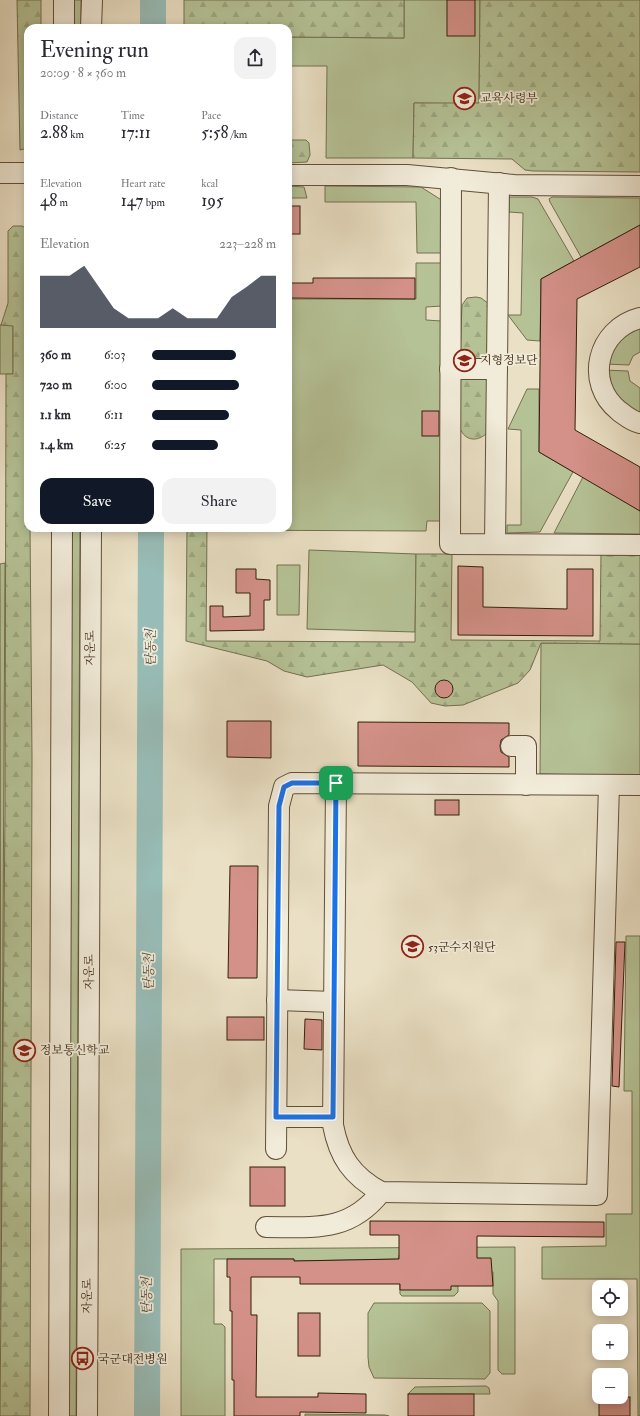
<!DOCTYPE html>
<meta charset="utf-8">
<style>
:root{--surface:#fff;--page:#f2f2f3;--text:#2b2b33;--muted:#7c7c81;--accent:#111827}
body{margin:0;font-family:"IM FELL Double Pica","Noto Serif KR",serif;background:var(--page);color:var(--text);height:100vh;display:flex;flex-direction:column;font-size:15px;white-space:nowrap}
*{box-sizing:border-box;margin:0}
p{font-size:13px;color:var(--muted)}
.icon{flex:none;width:22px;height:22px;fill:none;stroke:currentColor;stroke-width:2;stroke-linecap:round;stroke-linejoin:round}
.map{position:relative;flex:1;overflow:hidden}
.side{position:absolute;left:24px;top:24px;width:268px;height:508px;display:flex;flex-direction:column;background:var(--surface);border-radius:12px;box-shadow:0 2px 10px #0003}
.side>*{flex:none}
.fabs{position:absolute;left:592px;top:1280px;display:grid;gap:8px}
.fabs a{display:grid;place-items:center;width:36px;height:36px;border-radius:8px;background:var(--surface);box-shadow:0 2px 10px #0003;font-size:20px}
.pin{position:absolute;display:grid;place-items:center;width:34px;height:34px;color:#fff;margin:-17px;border-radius:8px;box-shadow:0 2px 6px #0006}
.round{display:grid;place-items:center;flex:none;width:42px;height:42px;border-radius:12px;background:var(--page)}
.overview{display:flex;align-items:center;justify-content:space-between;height:68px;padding:0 16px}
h1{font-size:22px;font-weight:600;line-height:30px}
.figures{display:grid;grid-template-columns:repeat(3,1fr);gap:6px;height:68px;padding:4px 16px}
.figures div{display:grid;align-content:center}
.figures b{font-size:17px;font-weight:600}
.figures small{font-size:11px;font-weight:400}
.figures p{font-size:11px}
.chart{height:112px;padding:8px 16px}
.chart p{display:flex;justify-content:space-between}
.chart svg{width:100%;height:72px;margin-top:4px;fill:var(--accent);opacity:.7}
.cta{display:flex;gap:8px;margin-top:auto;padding:8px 16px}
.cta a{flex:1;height:46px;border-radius:12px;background:var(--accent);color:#fff;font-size:16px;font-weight:600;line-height:46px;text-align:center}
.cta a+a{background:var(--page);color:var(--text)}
ul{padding:0 16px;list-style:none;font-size:13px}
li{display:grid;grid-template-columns:64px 48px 1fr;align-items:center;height:30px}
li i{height:10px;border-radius:5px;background:var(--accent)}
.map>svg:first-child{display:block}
.grass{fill:#b5c296;stroke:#747050}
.forest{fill:url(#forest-firs);stroke:#747050}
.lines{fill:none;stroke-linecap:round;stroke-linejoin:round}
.river{stroke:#98bdb8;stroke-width:26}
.building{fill:#d49189;stroke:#341f09}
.minor-casing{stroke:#624f38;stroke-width:22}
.minor{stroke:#f1ebd9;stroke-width:20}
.route-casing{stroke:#fff;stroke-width:8}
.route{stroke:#1a73e8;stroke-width:5}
.labels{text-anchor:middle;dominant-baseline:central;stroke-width:3.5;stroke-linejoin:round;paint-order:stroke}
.poi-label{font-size:12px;fill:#341f09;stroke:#f1ebd9;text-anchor:start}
.street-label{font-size:12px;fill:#341f09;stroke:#f1ebd9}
.water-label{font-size:13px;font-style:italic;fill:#524e3e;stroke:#f1ebd9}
</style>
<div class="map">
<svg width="640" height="1416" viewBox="0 0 640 1416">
<defs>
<pattern id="forest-firs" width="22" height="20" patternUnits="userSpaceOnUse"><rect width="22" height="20" fill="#b5c296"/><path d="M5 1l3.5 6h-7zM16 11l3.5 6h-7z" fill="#9ca680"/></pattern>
</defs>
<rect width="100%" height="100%" fill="#eae0c5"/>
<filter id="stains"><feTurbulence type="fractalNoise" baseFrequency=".005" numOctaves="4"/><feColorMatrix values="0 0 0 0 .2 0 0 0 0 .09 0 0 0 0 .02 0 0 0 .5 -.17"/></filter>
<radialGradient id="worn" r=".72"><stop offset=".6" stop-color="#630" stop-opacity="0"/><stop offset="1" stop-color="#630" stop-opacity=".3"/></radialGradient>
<g class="grass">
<rect x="74" y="0" width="7" height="28"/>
<path d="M404 0H480L479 104 414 103 413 158H326L327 66H288V37L404 38Z"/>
<path d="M288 186 304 187 307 198H288Z"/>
<path d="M325 186 421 187 443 201V253H417L416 202H325Z"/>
<path d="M509 197H532L538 199 574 261 541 279 540 341 527 340 508 315H521L523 213 509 212Z"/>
<path d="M552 197 640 198V225L581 257 550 202 549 199Z"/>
<path d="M416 263H440L443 265 442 306 426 307V320L441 321V521H427L426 531 207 530V528H288V299H416Z"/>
<rect x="0" y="325" width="13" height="49"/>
<path d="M640 325V352L633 356 629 365 604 364 613 343Z"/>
<path d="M604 370 628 371 630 381 640 388V415L618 402Z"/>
<path d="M527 389H539V452L573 472 540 532 507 533V525H521V430L508 429Z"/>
<path d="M583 477 640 511V534L554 533Z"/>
<path d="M72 528H80L76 1416H69Z"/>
<path d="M309 550 416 554 415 632 307 629Z"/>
<path d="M5 563 1 1320 0 564Z"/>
<path d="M277 565H300L299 615H277Z"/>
<path d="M541 643 640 644V776L540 774Z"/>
<path d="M626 936H640V1416H638L637 1279H542V1247L606 1246V1214H632V1091H624Z"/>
<path d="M515 1247V1374H502L498 1370V1301L493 1294V1272H456L455 1286H458V1292L454 1296H402L400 1294 399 1255V1259L294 1261V1259H214V1324H222L225 1327V1416H181V1249Z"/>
<path d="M374 1303H482L490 1311V1373L485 1379 374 1378 369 1367 368 1357V1313Z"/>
<path d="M486 1386 489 1388 490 1394H408L415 1387Z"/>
<path d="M305 1414 385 1415 389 1416H305Z"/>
</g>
<g class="forest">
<path d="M17 0H41V28H28V148L20 150Z"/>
<path d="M184 0H404V38L288 37V28H191L184 25Z"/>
<path d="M480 0H640V172L533 171 525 170 512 159 413 158 414 103H479Z"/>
<path d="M288 140H306L309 143 310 155 307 162 288 163Z"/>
<path d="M13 226H22L28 229V528H30L32 757 30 1416H0L5 809 6 374H13V326L1 325 8 303V231Z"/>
<path d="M476 297 481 298 489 304 491 359H460L462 305 467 298Z"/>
<path d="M460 378H491L488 432C479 442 465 442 460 428Z"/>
<path d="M187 528H207L206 641 415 642 416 554H452L451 640 600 641 601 551H640V644L541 643 530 670 518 683 463 705 445 706 431 703 412 682 383 665 307 677 284 671 267 661 186 641Z"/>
</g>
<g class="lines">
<g class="river">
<path d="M153 28V0"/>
<path d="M147 1416 151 528"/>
</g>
</g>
<g class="building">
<rect x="447" y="0" width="28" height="36"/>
<rect x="288" y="206" width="12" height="28"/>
<path d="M640 225V267L577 299 575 430 640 467V511L539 452 541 279Z"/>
<path d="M313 278H415V299L288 298V283H313Z"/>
<rect x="422" y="411" width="17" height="25"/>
<path d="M458 566 483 567V607L567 609V569H593V636L458 635Z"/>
<path d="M236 569H256V579L270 580V600H264V630L210 631V606H223V617L250 616V593H236Z"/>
<circle cx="444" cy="689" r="9"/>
<path d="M227 721H271V758L227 757Z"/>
<path d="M358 722 509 723V735L501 740 500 746 501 752 509 757V767L358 766Z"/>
<rect x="435" y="800" width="24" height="15"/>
<path d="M230 866H258L257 978H228Z"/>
<path d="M616 942H625L619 1087 612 1086Z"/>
<rect x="227" y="1017" width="37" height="23"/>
<path d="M305 1019 322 1020V1050L304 1049Z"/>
<rect x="250" y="1167" width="35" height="39"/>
<path d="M370 1221 604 1222V1237L477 1236V1258H491L493 1286H451V1290H400V1284H300V1277H251V1315H257L256 1397H318V1393L366 1394V1413L300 1412V1416H234V1380H232V1311H230V1277H227V1259H294V1261L399 1259V1235H370Z"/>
<rect x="298" y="1313" width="22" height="43"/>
<rect x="408" y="1394" width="66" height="22"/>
<rect x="599" y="1397" width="31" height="19"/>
</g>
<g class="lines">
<defs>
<g id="minor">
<path d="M64 28V0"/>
<path d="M91 28 92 0"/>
<path d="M0 173H28"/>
<path d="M288 175H407L514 185 640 186"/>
<path d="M451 178 450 544 640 545"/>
<path d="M640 318C597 329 584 383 619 411 626 416 631 421 640 423"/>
<path d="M450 369H497"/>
<path d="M495 544 499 183"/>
<path d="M511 746H526V785"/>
<path d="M336 783 333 1125C339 1157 352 1176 381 1192L597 1195 609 785"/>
<path d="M277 1000 334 1002"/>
<path d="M277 1117H333"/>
<path d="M276 1149 279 806 284 787 292 783 640 785"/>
<path d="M266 1227C313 1227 349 1233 381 1192"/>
<path d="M59 1416 62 528"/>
<path d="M87 1416 91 528"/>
</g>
</defs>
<use href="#minor" class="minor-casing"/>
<use href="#minor" class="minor"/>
</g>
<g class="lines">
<defs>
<path id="route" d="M292 783H336L333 1117H276L279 806 284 787Z"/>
</defs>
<use href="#route" class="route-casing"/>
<use href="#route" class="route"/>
</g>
<defs>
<symbol id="university-ring" viewBox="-11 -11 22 22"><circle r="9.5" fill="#f1ebd9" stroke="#8f2418" stroke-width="1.5"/><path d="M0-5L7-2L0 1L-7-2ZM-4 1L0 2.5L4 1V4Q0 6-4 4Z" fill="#8f2418"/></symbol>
<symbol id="bus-ring" viewBox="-11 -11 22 22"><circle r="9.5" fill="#f1ebd9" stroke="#8f2418" stroke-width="1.5"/><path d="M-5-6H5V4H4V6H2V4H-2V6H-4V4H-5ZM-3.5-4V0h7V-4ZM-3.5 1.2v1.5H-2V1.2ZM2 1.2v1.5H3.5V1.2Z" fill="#8f2418"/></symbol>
</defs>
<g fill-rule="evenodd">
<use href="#university-ring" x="452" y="86" width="25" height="25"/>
<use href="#university-ring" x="452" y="348" width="25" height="25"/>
<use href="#university-ring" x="400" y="934" width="25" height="25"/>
<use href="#university-ring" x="12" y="1038" width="25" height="25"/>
<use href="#bus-ring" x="70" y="1346" width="25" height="25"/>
</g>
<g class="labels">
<g class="poi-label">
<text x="480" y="98">교육사령부</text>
<text x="480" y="360">지형정보단</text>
<text x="428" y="947">53군수지원단</text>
<text x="40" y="1050">정보통신학교</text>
<text x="98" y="1359">국군대전병원</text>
</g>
<g class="street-label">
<text transform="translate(90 648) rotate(-90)">자운로</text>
<text transform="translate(89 972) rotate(-90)">자운로</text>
<text transform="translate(87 1296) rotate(-90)">자운로</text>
</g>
<g class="water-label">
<text transform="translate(151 648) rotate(-90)">탄동천</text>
<text transform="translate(149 972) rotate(-90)">탄동천</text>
<text transform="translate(147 1296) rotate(-90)">탄동천</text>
</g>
</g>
<rect width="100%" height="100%" filter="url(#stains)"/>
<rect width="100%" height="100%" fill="url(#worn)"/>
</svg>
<div class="fabs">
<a><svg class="icon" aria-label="locate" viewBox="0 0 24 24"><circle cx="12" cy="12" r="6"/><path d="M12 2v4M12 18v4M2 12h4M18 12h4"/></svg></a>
<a>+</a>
<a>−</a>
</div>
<div class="pin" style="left:336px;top:783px;background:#1e9e55"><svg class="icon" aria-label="arrive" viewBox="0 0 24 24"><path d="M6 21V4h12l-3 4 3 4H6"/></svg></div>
<section class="side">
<div class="overview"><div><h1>Evening run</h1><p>20:09 · 8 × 360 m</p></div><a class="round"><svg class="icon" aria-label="share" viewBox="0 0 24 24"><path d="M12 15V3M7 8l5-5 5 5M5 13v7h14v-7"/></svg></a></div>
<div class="figures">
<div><p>Distance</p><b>2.88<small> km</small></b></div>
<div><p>Time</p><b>17:11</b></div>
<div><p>Pace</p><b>5:58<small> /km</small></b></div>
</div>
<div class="figures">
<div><p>Elevation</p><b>48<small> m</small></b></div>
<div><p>Heart rate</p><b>147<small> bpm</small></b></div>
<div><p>kcal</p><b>195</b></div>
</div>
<div class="chart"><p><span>Elevation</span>223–228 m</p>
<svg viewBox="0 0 160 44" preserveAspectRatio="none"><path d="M0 44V12L10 12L20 12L30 6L40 19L50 32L60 38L70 38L80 38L90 32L100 38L110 38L120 38L130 25L140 19L150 12L160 12V44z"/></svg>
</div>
<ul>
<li><b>360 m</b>6:03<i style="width:68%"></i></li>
<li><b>720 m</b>6:00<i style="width:70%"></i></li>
<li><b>1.1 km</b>6:11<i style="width:62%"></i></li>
<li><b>1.4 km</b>6:25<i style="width:53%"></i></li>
</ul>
<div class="cta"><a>Save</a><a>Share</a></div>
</section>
</div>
